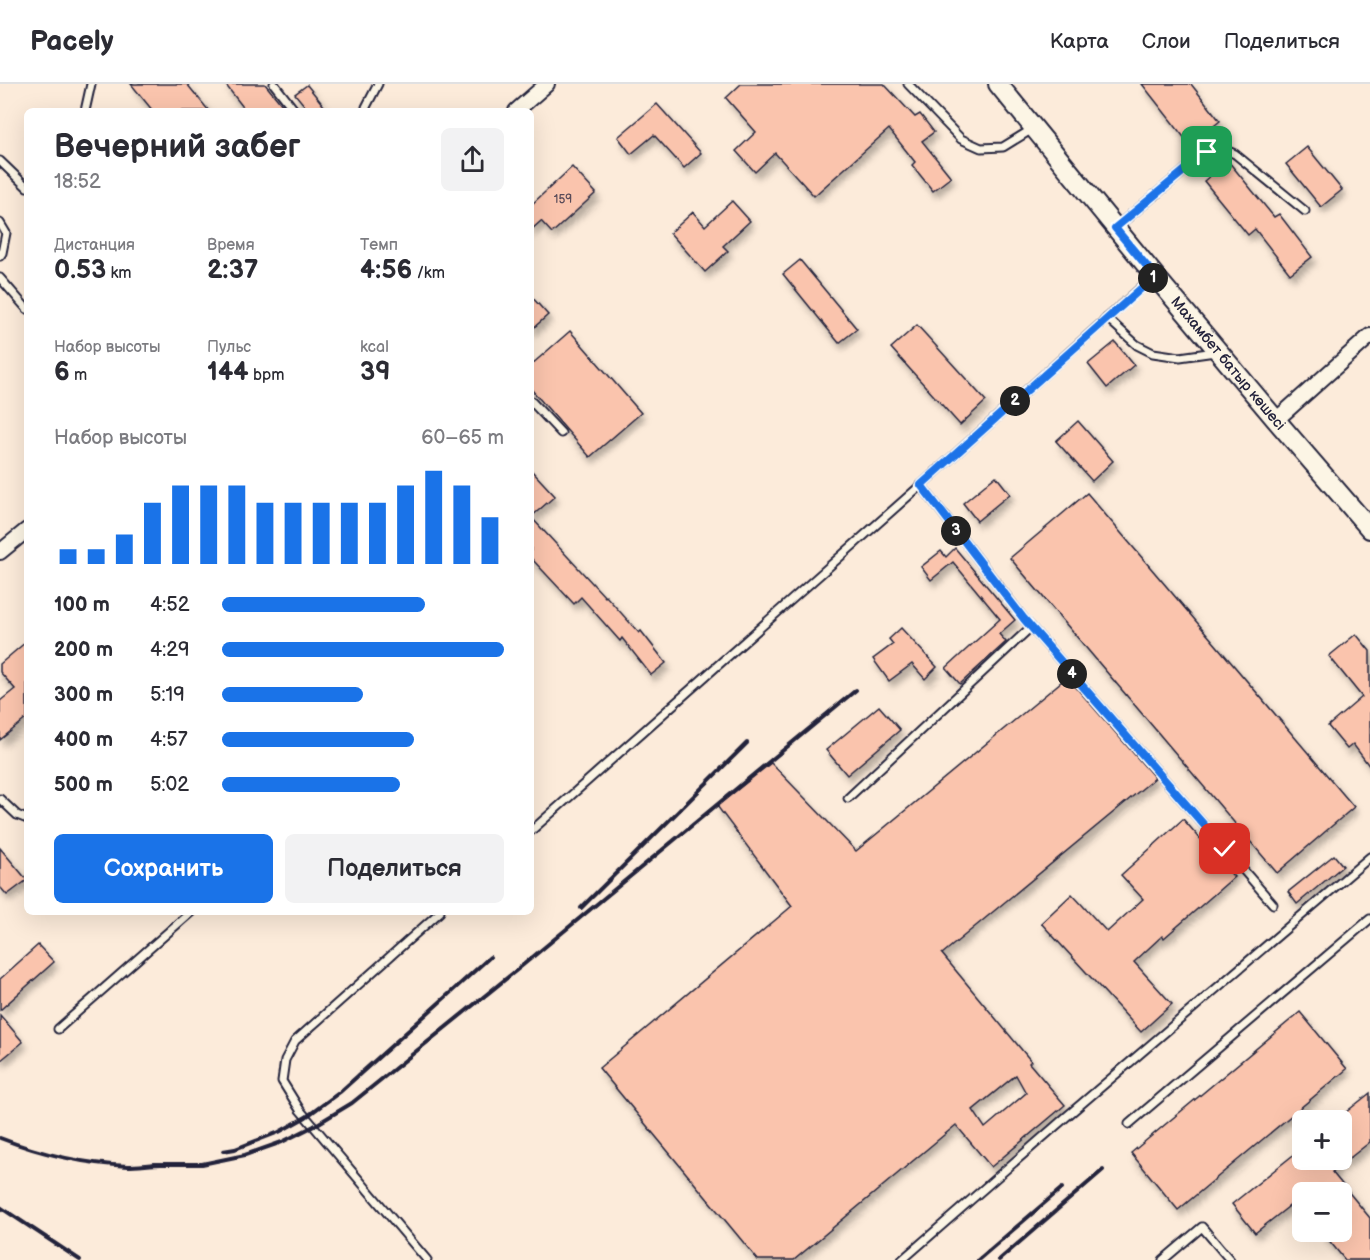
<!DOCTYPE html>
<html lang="ru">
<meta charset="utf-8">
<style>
:root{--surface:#fff;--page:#f2f2f3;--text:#2b2b33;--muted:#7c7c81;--line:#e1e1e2;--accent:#1a73e8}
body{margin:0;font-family:"Balsamiq Sans",sans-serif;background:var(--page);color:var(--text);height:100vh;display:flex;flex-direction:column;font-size:22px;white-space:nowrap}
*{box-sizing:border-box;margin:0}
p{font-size:20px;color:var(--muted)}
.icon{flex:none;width:33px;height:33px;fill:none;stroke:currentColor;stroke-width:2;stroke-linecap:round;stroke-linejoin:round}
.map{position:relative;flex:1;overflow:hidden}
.details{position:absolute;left:24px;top:24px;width:510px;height:807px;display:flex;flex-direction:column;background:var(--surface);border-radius:9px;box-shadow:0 6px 24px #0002}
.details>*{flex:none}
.buttons{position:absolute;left:1292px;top:1026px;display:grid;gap:12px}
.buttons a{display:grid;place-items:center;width:60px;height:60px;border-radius:9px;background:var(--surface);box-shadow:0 6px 24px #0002;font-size:30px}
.pin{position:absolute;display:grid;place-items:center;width:51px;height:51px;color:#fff;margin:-26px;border-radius:12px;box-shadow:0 3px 9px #0006}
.km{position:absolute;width:30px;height:30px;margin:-15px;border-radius:50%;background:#222;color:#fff;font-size:16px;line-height:30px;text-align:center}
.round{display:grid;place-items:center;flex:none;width:63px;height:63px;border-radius:9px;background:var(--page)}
.overview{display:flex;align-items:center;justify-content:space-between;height:102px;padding:0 30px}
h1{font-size:33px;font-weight:700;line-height:45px}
.metrics{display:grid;grid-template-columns:repeat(3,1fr);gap:9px;height:102px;padding:6px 30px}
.metrics div{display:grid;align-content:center}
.metrics b{font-size:26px;font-weight:700}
.metrics small{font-size:16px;font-weight:400}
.metrics p{font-size:16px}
.chart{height:168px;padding:12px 30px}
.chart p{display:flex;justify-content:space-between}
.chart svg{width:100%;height:108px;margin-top:6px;stroke:var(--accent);stroke-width:6}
.primary-button{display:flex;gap:12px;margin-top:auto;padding:12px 30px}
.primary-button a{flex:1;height:69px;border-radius:9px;background:var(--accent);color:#fff;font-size:24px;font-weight:700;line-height:69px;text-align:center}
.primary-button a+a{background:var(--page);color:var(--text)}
ul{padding:0 30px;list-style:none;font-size:20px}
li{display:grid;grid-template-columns:96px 72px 1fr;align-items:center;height:45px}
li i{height:15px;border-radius:8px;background:var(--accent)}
header{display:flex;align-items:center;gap:36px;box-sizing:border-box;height:84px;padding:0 30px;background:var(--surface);border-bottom:2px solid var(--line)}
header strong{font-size:28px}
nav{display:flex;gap:33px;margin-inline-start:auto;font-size:21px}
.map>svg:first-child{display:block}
.building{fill:#fac4ad;stroke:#22223b;stroke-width:1.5;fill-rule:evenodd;filter:url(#shadow)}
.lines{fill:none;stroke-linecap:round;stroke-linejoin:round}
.service-casing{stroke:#22223b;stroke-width:11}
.minor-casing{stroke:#22223b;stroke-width:18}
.tertiary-casing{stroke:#22223b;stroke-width:22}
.service{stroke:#fcf5e5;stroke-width:7}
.minor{stroke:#fcf5e5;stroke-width:14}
.tertiary{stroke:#fcf5e5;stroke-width:18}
.rail{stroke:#22223b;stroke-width:4}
.route-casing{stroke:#fff;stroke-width:12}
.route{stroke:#1a73e8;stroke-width:8}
.labels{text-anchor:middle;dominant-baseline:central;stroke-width:6;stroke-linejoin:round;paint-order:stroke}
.number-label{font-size:12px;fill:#584a58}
.street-label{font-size:15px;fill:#22223b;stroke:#fcf5e5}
</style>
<header>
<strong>Pacely</strong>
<nav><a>Карта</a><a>Слои</a><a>Поделиться</a></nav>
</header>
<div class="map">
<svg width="1370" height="1176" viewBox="0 0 1370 1176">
<defs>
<filter id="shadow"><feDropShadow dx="3.5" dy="6" stdDeviation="3" flood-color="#0004"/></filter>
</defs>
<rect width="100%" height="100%" fill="#fcebda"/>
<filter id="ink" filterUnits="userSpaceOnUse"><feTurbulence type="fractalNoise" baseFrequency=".0167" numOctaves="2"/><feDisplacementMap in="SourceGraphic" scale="12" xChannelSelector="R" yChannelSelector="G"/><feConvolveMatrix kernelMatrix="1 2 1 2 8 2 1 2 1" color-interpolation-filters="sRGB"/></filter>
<g filter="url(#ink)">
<g class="building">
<path d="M131 0H187L209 27H153Z"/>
<path d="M225 0H265L287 27H246Z"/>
<path d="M741 0H884L915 33 920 30 934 48 922 57 951 93 933 107 912 81 915 78 889 45 814 112 775 69 755 88 736 67 756 48 726 14Z"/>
<path d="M1142 0H1191L1220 37 1190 61Z"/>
<path d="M307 1 328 27H309L295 10Z"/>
<path d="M657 20 701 69 684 84 654 51 631 70 618 53Z"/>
<path d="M1307 63 1342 106 1321 123 1286 80Z"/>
<path d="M1228 77 1274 133 1279 130 1312 173 1290 190 1255 145 1248 151 1204 97Z"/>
<path d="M572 83 596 109 552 149 541 137 531 146V121Z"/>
<path d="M732 117 750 137 723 162 728 167 705 188 670 149 693 128 705 142Z"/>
<path d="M800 176 857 245 839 259 783 190Z"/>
<path d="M531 212 548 231 531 246Z"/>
<path d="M917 241 986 317 960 341 891 264Z"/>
<path d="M570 247 641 329 590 373 531 305V281Z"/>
<path d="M1115 258 1134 281 1107 304 1088 280Z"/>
<path d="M1078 337 1113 377 1092 397 1056 357Z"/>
<path d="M531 386 555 412 531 433 605 513 606 512 639 549 641 547 666 579 651 591 622 554 620 557 581 513 574 520 531 474Z"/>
<path d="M996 392 1010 410 977 437 963 419Z"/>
<path d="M1087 409 1354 723 1277 789 1010 474Z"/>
<path d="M955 464 1015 536 999 550 1006 558 960 600 946 584 1000 535 953 478 931 496 921 483 941 467 946 473Z"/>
<path d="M901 544 937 583 925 595 912 580 889 597 873 575 893 560 889 555Z"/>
<path d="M1356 550 1370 567V683L1353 660 1347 665 1328 642 1362 613 1329 572Z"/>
<path d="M27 557V634L0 656V617L15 605 0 588V580Z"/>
<path d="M1067 593 1155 694 942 870 1031 977 1029 979 1065 1021 991 1083 956 1041 794 1176H758L599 984 792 822 717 722 771 679 856 767ZM1016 991 1026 1009 985 1044 973 1026Z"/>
<path d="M879 622 900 646 847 691 826 666Z"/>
<path d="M1183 735 1234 793 1164 854 1162 852 1134 878 1172 920 1141 948 1041 839 1072 810 1107 848 1143 815 1121 791Z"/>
<path d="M0 764 27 796 7 811 0 803Z"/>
<path d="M1334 771 1343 782 1297 820 1288 808Z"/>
<path d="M38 861 54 878 0 926V895Z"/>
<path d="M1300 928 1347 985 1178 1126 1131 1069Z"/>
<path d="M0 931 23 958 0 977Z"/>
<path d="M1370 1009V1058L1332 1088 1370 1134V1176H1345L1322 1148H1341V1108H1302V1112L1255 1149 1232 1120 1302 1064V1076H1341V1032Z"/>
</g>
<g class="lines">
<defs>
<g id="service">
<path d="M274 0 295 27"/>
<path d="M908 0 961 55 981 64 1003 63 1034 44"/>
<path d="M85 27 91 0"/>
<path d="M366 27V23L378 0"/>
<path d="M0 77 27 103"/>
<path d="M0 139 6 149 2 169 0 172"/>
<path d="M1115 144 1207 68 1221 64 1235 70 1305 127"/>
<path d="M0 194 27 225"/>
<path d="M1107 234 1137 261 1153 269 1180 273 1215 268"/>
<path d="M531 317 561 349"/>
<path d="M921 401 1024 535 1273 820"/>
<path d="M848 714 1031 543"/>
<path d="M0 715 17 731 27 735"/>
<path d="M531 747 921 401 1153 193"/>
<path d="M58 945 191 828"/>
<path d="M1129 1040 1370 835"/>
<path d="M427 1176 300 1026 282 997 285 976 295 957 440 828"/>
<path d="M902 1176 1066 1033 1370 773"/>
<path d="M1163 1176 1202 1143 1230 1176"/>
</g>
<g id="minor">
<path d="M516 27 547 0"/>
<path d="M1276 336 1370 252"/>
<path d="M0 468 27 446"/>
</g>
<g id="tertiary">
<path id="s1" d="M998 0 1155 192 1276 336 1370 445"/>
</g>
</defs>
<use href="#service" class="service-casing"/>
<use href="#minor" class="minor-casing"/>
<use href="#tertiary" class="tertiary-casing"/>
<use href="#service" class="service"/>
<use href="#minor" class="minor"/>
<use href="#tertiary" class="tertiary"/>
<g class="rail">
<path d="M581 824 747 659"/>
<path d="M0 1054C41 1070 85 1080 128 1082 139 1082 151 1080 161 1080"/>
<path d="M223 1067 235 1065 279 1048 306 1033 340 1008 490 873"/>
<path d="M154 1080H202L245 1071 282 1058 314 1042 352 1019 523 881 856 606"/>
<path d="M0 1123 80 1176"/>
<path d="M978 1176 1062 1104"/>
<path d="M999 1176 1103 1086"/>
</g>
</g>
</g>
<g class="lines" filter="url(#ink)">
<defs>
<path id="route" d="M1207 68 1115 144 1155 192 921 401 1024 535 1225 765"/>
</defs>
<use href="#route" class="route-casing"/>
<use href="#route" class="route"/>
</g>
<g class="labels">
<g class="number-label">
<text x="563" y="115">159</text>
</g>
<g class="street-label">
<text stroke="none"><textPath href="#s1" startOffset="362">Махамбет батыр көшесі</textPath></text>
</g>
</g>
</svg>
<div class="buttons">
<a>+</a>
<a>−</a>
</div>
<div class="pin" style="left:1207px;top:68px;background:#1e9e55"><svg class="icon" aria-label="arrive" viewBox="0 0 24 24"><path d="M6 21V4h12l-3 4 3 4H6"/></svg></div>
<div class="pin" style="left:1225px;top:765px;background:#d93025"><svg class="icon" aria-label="check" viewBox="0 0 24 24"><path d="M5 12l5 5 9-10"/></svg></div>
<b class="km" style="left:1153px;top:194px">1</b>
<b class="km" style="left:1015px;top:317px">2</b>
<b class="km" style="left:956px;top:447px">3</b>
<b class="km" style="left:1072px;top:590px">4</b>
<section class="details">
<div class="overview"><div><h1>Вечерний забег</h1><p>18:52</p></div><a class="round"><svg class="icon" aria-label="share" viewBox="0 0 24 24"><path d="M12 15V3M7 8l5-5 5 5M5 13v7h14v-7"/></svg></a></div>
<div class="metrics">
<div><p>Дистанция</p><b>0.53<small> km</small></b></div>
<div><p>Время</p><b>2:37</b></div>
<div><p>Темп</p><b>4:56<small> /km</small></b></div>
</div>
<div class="metrics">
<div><p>Набор высоты</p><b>6<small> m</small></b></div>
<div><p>Пульс</p><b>144<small> bpm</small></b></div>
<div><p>kcal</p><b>39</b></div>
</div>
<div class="chart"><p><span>Набор высоты</span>60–65 m</p>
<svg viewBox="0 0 160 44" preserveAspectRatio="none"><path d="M5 44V38M15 44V38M25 44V32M35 44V19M45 44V12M55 44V12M65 44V12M75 44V19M85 44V19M95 44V19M105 44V19M115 44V19M125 44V12M135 44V6M145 44V12M155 44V25"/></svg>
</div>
<ul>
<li><b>100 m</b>4:52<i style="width:72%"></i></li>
<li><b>200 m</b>4:29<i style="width:100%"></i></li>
<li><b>300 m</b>5:19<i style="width:50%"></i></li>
<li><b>400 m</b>4:57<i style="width:68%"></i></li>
<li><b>500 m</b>5:02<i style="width:63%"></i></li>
</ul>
<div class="primary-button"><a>Сохранить</a><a>Поделиться</a></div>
</section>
</div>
